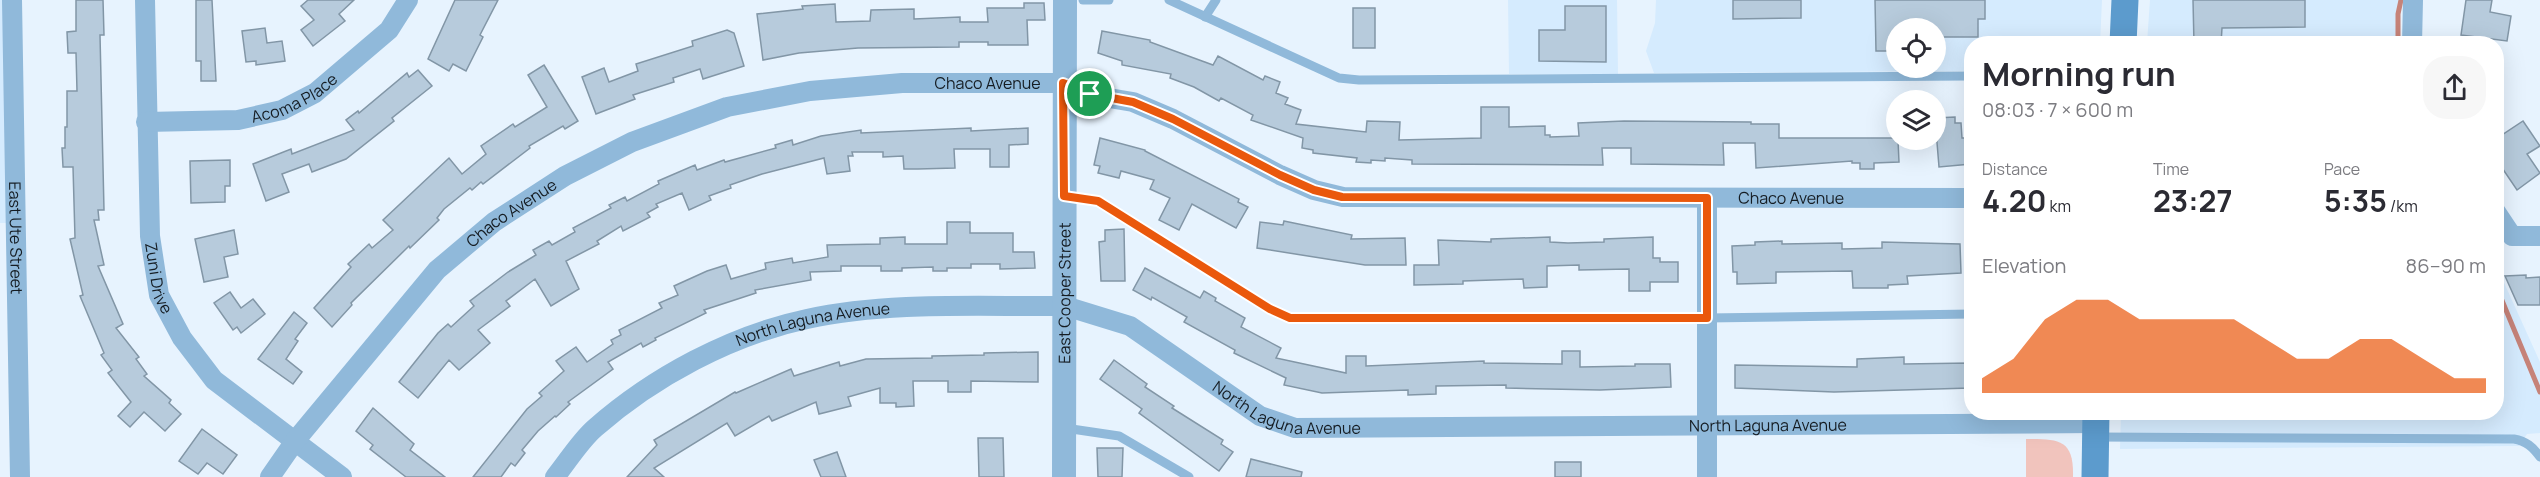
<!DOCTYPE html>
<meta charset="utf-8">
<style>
:root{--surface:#fff;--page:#f7f7f7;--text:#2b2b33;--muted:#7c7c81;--accent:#ea580c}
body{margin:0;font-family:Manrope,sans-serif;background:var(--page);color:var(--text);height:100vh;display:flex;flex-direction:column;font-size:22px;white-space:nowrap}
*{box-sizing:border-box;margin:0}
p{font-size:20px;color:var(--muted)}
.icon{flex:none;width:33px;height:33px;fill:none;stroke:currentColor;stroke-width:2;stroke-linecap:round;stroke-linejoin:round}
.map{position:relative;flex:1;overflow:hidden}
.details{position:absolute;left:1964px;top:36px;width:540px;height:384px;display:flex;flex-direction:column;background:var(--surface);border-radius:24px;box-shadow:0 6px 24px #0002}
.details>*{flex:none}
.controls{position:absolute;left:1886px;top:18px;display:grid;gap:12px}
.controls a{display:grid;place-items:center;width:60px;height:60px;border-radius:50%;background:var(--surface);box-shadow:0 6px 24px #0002;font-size:30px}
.pin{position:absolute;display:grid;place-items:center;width:51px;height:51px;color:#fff;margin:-26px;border:3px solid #fff;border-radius:50%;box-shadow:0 2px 6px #0007}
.round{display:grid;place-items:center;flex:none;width:63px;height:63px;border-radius:24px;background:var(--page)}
.head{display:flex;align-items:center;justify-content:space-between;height:102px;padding:0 18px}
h1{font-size:33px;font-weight:700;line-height:45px}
.metrics{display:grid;grid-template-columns:repeat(3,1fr);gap:9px;height:102px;padding:6px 18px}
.metrics div{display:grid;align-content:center}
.metrics b{font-size:30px;font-weight:700}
.metrics small{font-size:16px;font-weight:400}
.metrics p{font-size:16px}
.chart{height:168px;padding:12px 18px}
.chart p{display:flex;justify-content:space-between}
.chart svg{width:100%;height:108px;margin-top:6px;fill:var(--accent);opacity:.7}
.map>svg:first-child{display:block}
.built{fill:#d5ebfe;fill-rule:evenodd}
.green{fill:#f1c4bd}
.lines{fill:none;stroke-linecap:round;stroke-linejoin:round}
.stream{stroke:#c68379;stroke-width:5}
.building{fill:#b7cbdc;stroke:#8296a6;stroke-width:1.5}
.service{stroke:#90b9da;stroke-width:9}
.minor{stroke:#90b9da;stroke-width:20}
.tertiary{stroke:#90b9da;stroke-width:24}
.secondary{stroke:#5c9bcd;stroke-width:27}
.route-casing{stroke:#fff;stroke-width:12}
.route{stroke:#ea580c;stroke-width:8}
.labels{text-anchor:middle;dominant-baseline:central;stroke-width:4.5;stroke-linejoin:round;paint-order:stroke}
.street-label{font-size:16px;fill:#151c22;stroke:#fff}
</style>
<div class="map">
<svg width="2540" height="477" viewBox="0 0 2540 477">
<rect width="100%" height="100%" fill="#e7f3fe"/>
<g class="built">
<path d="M0 0H4L8 223H0Z"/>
<path d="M1508 0H1617L1618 74H1509Z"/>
<path d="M1656 0H2102L2100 43 1971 44V71L1654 73 1646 51 1655 23ZM1896 28H1935V68H1896Z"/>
<path d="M2150 0H2399L2397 43H2147Z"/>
<path d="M2496 265 2540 362V433L2527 434 2519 446 2120 449 2121 413 2496 412Z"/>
</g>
<path class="green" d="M2026 439C2059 439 2074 439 2073 477H2026Z"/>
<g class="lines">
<g class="stream">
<path d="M2398 44V14L2401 0"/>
<path d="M2496 286 2540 392"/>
</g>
</g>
<g class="building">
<path d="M76 0H103L104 35H100L104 210H98L99 220H94L104 265 98 266 123 324 116 328 139 357 136 359 147 374 144 376 171 400 169 403 181 414 165 431 144 412 130 427 118 416 131 402 108 373 112 370 101 355 104 353 80 296 83 295 70 239 75 238 73 167H63L62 148H65V127H67V91H77L76 53H68L67 32 76 31Z"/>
<path d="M196 0H212L216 81H201V61H196Z"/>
<path d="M308 0H354L339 14 345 21 313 46 301 30 314 20 301 6Z"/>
<path d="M455 0H498L480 35 483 37 466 71 453 64 449 71 428 59Z"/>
<path d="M1733 0H1801V18L1733 19Z"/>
<path d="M1875 0H1985V19H1978V37H1935V28H1896V51H1876Z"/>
<path d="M2193 0H2305V27L2222 28 2221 44H2194Z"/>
<path d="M2466 0H2492L2490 12 2511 16 2507 41 2461 35Z"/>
<path d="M1024 3H1044L1045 20H1027L1028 45H988V42H959V47L858 48 799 53 763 60 757 14 803 9 802 6 835 4 836 22 870 21 871 10 914 9V19L960 17V22H988L987 8H1024Z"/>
<path d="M1565 6H1606V62L1539 61V30H1565Z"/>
<rect x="1353" y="8" width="22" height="40"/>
<path d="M265 28 267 43 282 41 285 61 256 65V61L246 62 242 31Z"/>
<path d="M727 30 734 33 744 66 703 79 700 69 673 78 674 82 633 95 635 99 596 114 582 77 604 68 609 82 638 71 636 64 693 46 692 41Z"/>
<path d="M1102 31 1150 40V42L1213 65 1218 56 1263 80 1265 76 1280 82 1276 93 1288 98 1285 104 1301 110 1296 124 1366 132 1367 121 1400 122 1399 140 1481 138V107H1509V127L1545 126V135H1550V137L1579 136 1578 123 1624 121 1751 122V124H1779V138H1896L1898 140 1899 162 1874 163V169H1860V163H1852V161L1756 168 1755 143H1723L1724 165 1631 164V148H1602L1603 165 1412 164V160L1385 158V161L1371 160V163L1356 162 1357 158 1313 153V150L1302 148 1303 138 1251 120 1253 115 1221 98 1219 101 1194 87 1170 78 1171 74 1122 65V61L1098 53Z"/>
<path d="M544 65 578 121 565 129 563 126 529 146 530 148 483 184 481 182 472 190 470 188 444 209 437 218 439 220 410 248 409 246 351 303 352 305 332 327 314 308 351 267 348 264 369 244 372 248 393 230 383 220 449 158 462 174 486 154 481 146 513 124 515 127 547 107 528 75Z"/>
<path d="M418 70 432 86 392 118 394 121 346 159 312 172 309 164 282 174 289 192 266 201 253 164 291 149 292 154 354 130 346 120 358 111 359 113 407 73 409 77Z"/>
<path d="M1955 117V123H1961L1962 138H1971V164L1939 167 1935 118Z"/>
<path d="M2523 121 2540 146 2527 154 2540 173 2517 190 2496 159V139Z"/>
<path d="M971 128V131L1028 128V144L1009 145V167H990V149H954L955 168 918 169H904L903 156 883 157V152H852L853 156H848L850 171 827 174 824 158 762 174 730 185 731 188 709 196 711 200 689 210 682 193 656 204 658 207 647 213 650 217 623 231 621 226 597 241 599 244 566 261 579 289 551 306 535 279 506 301 510 306 478 330 490 343 459 370 449 360 418 398 399 382 438 333 448 324 451 327 474 306 470 301 508 272 536 255 533 250 549 241 552 245 575 232 573 228 611 208 609 205 625 197 627 201 659 184 658 181 695 165 697 170 724 160 725 162 776 148 775 145 792 140 793 145 821 136 861 130V133Z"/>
<path d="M1100 138 1145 150V151L1239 199 1238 202 1248 207 1236 228 1192 204 1179 230 1159 220 1170 198 1150 189 1154 180 1121 171 1119 178 1098 173 1100 166 1094 165Z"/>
<path d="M230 160V186H225V202L191 203 190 161Z"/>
<path d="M1284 221 1352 235 1351 239 1405 238 1406 265H1365L1257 248 1260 222 1283 225Z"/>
<path d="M947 222H970V233H1013V252H1034L1035 268 1000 269V264H971V268H947V271H933V267L902 268V271H881V266H841V271L810 272 811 280 755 290 756 293 704 310 706 313 655 338 656 340 643 347 641 343 608 362 613 369 568 402 570 404 556 417 555 416 538 431 522 450 525 453 515 466 511 463 501 477H473L527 409 542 396 539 393 564 371 556 361 576 347 587 362 613 344 611 340 621 335 619 330 662 308 659 303 678 295 674 286 707 271 726 265 731 279 766 269 765 263 792 258 793 263 828 257 827 245 880 244V238L905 237V244H947Z"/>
<path d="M1124 229 1125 281H1101L1099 242 1105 241V230Z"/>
<path d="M234 230 238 254 224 257 228 277 204 282 195 239Z"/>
<path d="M1550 237V242L1568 243 1604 242V239L1653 237V258H1660V262H1678V282H1650V291H1629V269L1579 270V265L1547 266V287L1524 288 1523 279 1463 281V284L1414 285V265H1439L1438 240 1491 242V239Z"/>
<path d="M1782 241V244L1842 243V249L1882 248V242L1960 244 1961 273 1907 276 1908 284 1888 285V288H1853L1852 271 1776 272V283L1737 284V272H1733L1732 246 1755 245V242Z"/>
<path d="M1145 268 1200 298 1204 291 1216 298 1215 301 1245 318 1241 327 1281 348 1276 358 1346 373V356H1366V366L1484 361V363L1562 364V351H1580V367L1635 366V364H1670L1671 387 1600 390 1506 388V385L1436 386V394L1408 395V390L1322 393 1284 385 1286 378 1234 353 1235 350 1184 322 1187 317 1152 297 1151 300 1133 290Z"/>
<path d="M2526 275V278L2540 277V305H2518L2505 276Z"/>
<path d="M230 292 241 308 253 299 265 314 241 333 237 327 233 330 214 303Z"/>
<path d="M294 312 307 323 295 339 298 341 286 359 302 372 293 384 258 359Z"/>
<path d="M1038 352V382L971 381V392H948V381H913L914 406 896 407V403H880V388L848 397 851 406 819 414 816 402 772 421 769 416 735 436 727 423 654 468 664 477H627L657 445 654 440 735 392 736 393 791 369 794 376 839 362 840 366 866 359 932 358V356L984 355V353Z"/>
<path d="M1904 357V364L1970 363V388L1834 392 1735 388V365L1857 367V359Z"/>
<path d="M1114 360 1147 384 1145 387 1174 406 1172 408 1223 440 1221 444 1233 452 1219 471 1139 413 1142 409 1100 379Z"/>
<path d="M373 408 414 444 410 450 445 477H406L370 449 373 445 356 431Z"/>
<path d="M202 429 237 455 223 474 207 463 198 474 179 461Z"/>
<path d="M978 438H1003L1004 477H979Z"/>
<path d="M1097 448H1123L1122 477H1098Z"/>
<path d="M837 452 846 477H821L814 460Z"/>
<path d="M1251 459 1302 472 1301 477H1246Z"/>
<rect x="1555" y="462" width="26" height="15"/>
</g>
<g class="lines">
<g class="service">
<path d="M1083 0H1109"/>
<path d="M1169 0 1339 78 1359 80 1971 76"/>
<path d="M1205 17 1216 0"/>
<path d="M1065 196 1098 201 1270 310 1290 318H1707L1971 314"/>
<path d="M1065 428 1119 436 1189 477"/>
<path d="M2097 437 2514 439C2526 441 2533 447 2540 457"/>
</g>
<g class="minor">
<path id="s1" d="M12 0 20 477"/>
<path id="s2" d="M145 0 150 236 159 295 182 338 214 380 342 477"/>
<path d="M2412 44 2413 0"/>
<path id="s3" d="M146 122 238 120 282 110 315 93 389 30 408 0"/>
<path d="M2496 212 2512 236H2540"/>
<path id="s4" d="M270 477 295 441 437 270 494 222 565 176 632 142 727 107 810 91 902 83H1063L1091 95 1133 102 1173 119 1280 175 1314 190 1343 197 1971 198"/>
<path id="s5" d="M555 477C568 461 580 441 595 428 653 377 731 335 807 319 891 301 980 307 1065 306L1130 326 1260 416 1295 428 2096 423"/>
<path d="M1707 477V198"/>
</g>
<path class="tertiary" id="s6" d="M1064 477 1065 0"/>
<g class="secondary">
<path d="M2123 44 2125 0"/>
<path d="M2095 477 2096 412"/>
</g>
</g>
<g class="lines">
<defs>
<path id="route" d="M1063 83 1090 94 1133 102 1173 119 1280 175 1314 190 1342 197 1707 198V318H1290L1270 309 1098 201 1064 196Z"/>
</defs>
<use href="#route" class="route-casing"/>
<use href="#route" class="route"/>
</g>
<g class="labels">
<g class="street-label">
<text stroke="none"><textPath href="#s4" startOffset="864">Chaco Avenue</textPath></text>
<text stroke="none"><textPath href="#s3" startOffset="153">Acoma Place</textPath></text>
<text stroke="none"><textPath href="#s4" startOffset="1692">Chaco Avenue</textPath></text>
<text stroke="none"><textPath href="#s4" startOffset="360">Chaco Avenue</textPath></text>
<text stroke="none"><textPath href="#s1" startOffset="238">East Ute Street</textPath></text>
<text stroke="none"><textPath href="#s2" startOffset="279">Zuni Drive</textPath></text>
<text stroke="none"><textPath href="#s6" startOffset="184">East Cooper Street</textPath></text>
<text stroke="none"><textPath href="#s5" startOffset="309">North Laguna Avenue</textPath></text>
<text stroke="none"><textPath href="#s5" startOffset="813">North Laguna Avenue</textPath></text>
<text stroke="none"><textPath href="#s5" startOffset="1299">North Laguna Avenue</textPath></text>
</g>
</g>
</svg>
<div class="controls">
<a><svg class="icon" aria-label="locate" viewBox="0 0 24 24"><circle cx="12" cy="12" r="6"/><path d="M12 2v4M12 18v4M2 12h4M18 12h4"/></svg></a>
<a><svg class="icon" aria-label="layers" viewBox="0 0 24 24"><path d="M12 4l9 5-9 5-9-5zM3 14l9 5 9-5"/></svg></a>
</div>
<div class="pin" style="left:1090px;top:94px;background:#1e9e55"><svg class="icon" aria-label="arrive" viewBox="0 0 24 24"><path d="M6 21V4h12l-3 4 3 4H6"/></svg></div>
<section class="details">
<div class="head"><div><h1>Morning run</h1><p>08:03 · 7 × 600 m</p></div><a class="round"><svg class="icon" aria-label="share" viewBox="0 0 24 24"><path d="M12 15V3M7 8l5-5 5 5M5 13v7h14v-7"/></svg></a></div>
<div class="metrics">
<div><p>Distance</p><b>4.20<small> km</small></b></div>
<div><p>Time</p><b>23:27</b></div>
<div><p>Pace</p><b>5:35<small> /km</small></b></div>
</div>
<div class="chart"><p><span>Elevation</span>86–90 m</p>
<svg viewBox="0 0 160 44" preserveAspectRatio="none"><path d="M0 44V38L10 30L20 14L30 6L40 6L50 14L60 14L70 14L80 14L90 22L100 30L110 30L120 22L130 22L140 30L150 38L160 38V44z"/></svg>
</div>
</section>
</div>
